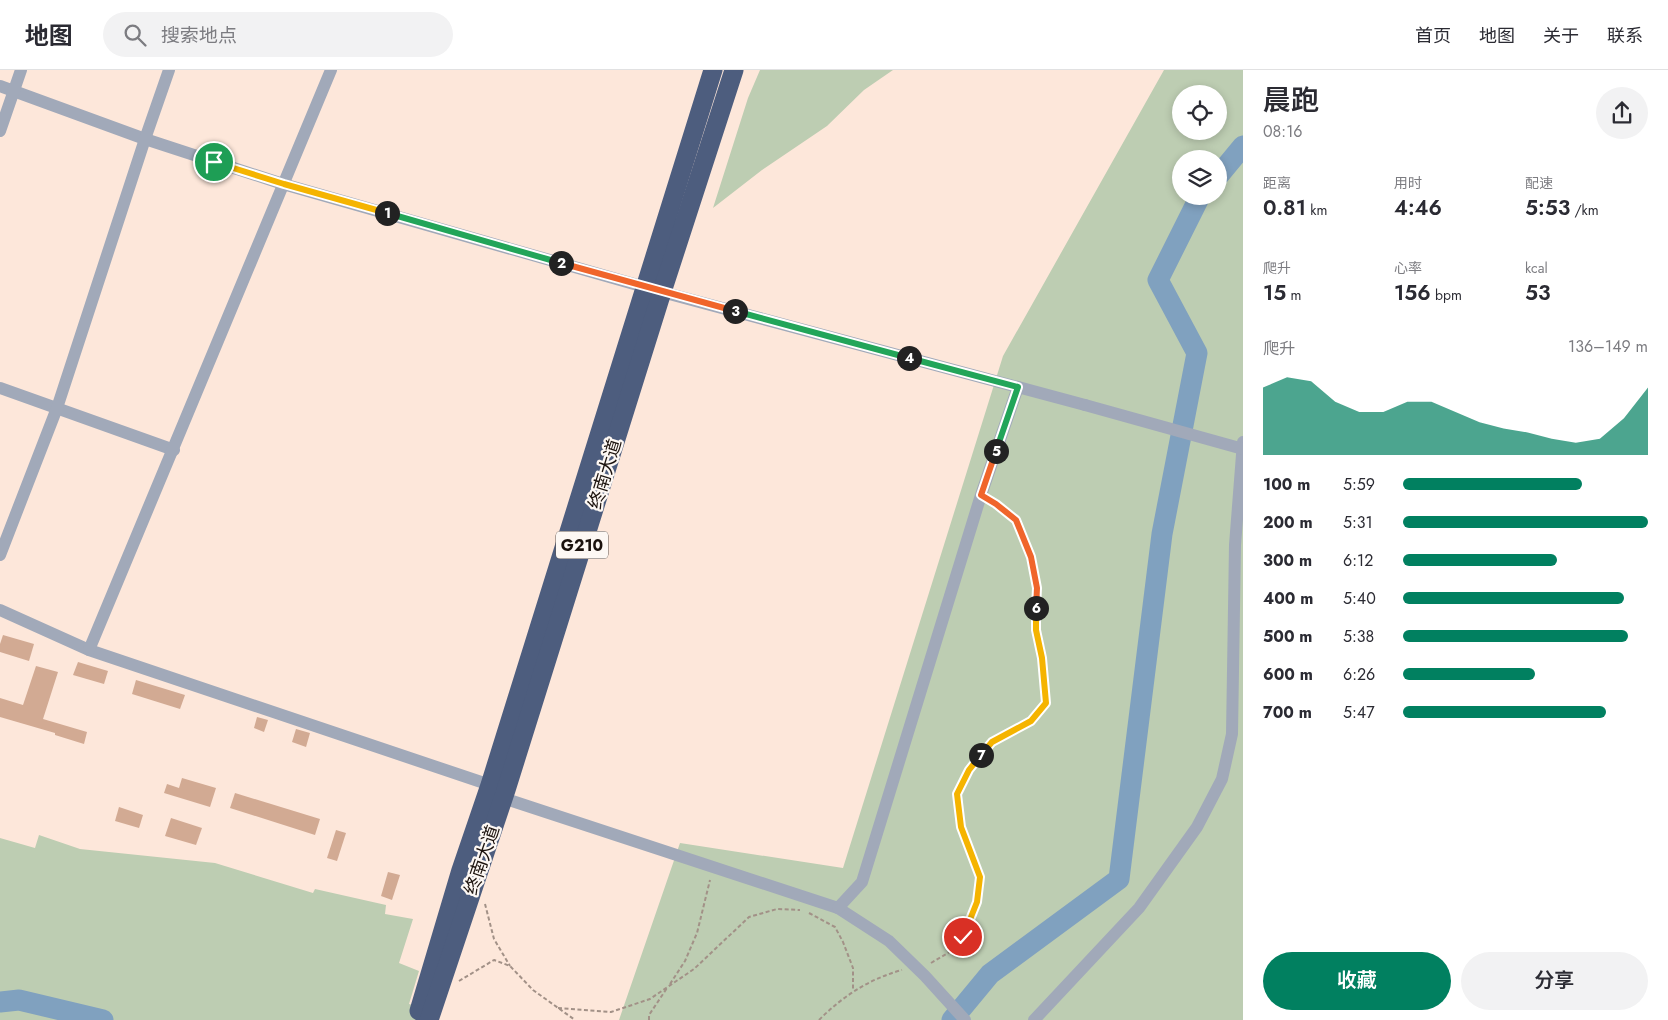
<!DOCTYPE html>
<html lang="zh">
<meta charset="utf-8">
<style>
:root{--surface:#fff;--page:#f2f2f3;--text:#2b2b33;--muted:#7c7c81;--line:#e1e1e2;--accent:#018060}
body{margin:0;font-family:Jost,"Noto Sans SC",sans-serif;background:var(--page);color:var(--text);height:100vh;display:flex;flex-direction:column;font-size:19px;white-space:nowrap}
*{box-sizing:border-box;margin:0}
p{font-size:16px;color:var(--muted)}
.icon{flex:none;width:28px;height:28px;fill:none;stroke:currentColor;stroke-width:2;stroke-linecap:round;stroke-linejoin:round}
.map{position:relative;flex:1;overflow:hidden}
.details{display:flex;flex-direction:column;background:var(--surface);width:425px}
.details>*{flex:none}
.tools{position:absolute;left:1172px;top:15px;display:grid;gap:10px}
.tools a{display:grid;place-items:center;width:55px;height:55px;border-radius:50%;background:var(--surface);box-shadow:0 2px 8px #0003;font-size:25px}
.pin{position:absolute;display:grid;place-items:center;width:42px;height:42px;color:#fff;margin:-21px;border:2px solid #fff;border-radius:50%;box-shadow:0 1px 5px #0007}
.km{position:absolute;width:25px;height:25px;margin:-12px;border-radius:50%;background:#222;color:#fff;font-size:14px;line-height:25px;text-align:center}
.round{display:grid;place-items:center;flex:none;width:52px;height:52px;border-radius:26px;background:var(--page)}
.overview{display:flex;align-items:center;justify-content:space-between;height:85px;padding:0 20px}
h1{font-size:28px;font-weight:600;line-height:38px}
.figures{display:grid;grid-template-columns:repeat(3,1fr);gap:8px;height:85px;padding:5px 20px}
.figures div{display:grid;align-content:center}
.figures b{font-size:21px;font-weight:600}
.figures small{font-size:14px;font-weight:400}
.figures p{font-size:14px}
.chart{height:140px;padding:10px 20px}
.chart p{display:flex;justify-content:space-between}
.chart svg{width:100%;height:90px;margin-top:5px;fill:var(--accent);opacity:.7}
.action{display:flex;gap:10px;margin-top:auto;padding:10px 20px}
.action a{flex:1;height:58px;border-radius:30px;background:var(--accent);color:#fff;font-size:20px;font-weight:600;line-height:58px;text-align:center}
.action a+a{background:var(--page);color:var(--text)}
ul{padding:0 20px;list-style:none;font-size:16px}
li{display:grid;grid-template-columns:80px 60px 1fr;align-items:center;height:38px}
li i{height:12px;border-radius:6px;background:var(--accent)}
header{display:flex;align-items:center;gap:30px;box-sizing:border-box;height:70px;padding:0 25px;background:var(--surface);border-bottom:1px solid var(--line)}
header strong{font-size:24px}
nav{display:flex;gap:28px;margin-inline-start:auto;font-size:18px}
.search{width:350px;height:45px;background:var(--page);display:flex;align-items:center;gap:12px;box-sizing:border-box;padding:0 18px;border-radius:28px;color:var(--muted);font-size:19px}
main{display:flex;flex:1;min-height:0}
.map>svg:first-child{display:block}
.green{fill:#bdcdb2;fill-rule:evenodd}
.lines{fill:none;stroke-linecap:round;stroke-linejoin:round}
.river{stroke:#80a1bf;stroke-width:21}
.building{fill:#d2aa93}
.path{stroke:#a29187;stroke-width:2;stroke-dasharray:4 2.5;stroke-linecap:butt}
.minor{stroke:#a1a9b9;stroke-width:12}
.highway{stroke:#4d5d7e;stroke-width:19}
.minor-bridge{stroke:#a1a9b9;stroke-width:12}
.split-1-casing{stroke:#fff;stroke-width:10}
.split-2-casing{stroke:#fff;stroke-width:10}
.split-3-casing{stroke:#fff;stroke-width:10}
.split-4-casing{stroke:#fff;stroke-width:10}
.split-5-casing{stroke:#fff;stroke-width:10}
.split-6-casing{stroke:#fff;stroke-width:10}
.split-7-casing{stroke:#fff;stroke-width:10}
.split-8-casing{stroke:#fff;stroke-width:10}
.split-1{stroke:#f5b400;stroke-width:6}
.split-2{stroke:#22a559;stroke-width:6}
.split-3{stroke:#f0652b;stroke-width:6}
.split-4{stroke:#22a559;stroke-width:6}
.split-5{stroke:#22a559;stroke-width:6}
.split-6{stroke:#f0652b;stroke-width:6}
.split-7{stroke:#f5b400;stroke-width:6}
.split-8{stroke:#f5b400;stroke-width:6}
.labels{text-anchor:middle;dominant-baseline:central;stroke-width:4.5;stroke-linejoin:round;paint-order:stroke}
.shield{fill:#fdf8f4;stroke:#5f5752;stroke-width:1}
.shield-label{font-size:16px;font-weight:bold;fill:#1b120d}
.street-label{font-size:18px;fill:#1b120d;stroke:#fdf8f4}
</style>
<header>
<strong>地图</strong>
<div class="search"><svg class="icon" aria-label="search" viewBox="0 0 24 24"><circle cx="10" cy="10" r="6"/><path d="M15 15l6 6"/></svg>搜索地点</div>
<nav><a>首页</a><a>地图</a><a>关于</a><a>联系</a></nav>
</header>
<main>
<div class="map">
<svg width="1243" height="950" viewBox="0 0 1243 950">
<rect width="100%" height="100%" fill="#fde7da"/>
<g class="green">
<path d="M760 0H893L864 20 827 56 762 100 713 138 748 28Z"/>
<path d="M1164 0H1243V950H619L680 773 843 798 1003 286ZM1181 24H1219V61H1181ZM1181 89H1219V126H1181Z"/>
<path d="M39 765 80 779 215 793 313 823 315 819 386 835 385 844 413 849 399 893 419 901 409 934 432 940 429 950H0V768L35 778Z"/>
</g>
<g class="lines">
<g class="river">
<path d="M1219 105 1243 76"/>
<path d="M0 932 19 930 103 950"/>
<path d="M952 950 990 904 1119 809 1162 464 1197 283 1158 210 1200 126"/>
</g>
</g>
<g class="building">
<path d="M3 565 34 574 29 591 0 582V574Z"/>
<path d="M78 592 108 601 104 614 73 605Z"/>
<path d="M36 596 58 602 43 649 87 662 84 674 55 665V663L0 647V628L23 635Z"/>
<path d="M136 610 185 625 180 639 132 624Z"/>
<path d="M257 647 268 650 264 662 254 658Z"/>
<path d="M296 659 310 663 306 677 292 672Z"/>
<path d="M182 708 216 718 210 737 164 723 167 714 179 718Z"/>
<path d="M235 723 320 749 315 765 230 738Z"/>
<path d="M119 737 143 745 139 758 115 751Z"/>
<path d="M171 748 202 758 196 775 165 766Z"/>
<path d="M336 760 346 763 337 791 327 788Z"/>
<path d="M388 802 400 805 392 830 381 826Z"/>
</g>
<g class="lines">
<g class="path">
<path d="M485 834 494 869 510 896"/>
<path d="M809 843 835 857 843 872 853 898V921"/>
<path d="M931 893 948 883 963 867 977 832 980 807 961 757 957 724 969 700 992 672 1031 651 1046 633 1042 588 1036 559 1037 518 1031 487 1016 451 992 432"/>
<path d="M459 911 494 890 510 896 533 920 575 950"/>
<path d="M670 914 685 891 697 863 710 810"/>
<path d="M558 938 611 942 650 929 694 899 749 847 777 839 800 840"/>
<path d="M649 950V945L667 918"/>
<path d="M819 950C843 926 869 909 902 900"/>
</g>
<g class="minor">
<path d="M0 16 145 69 283 114 662 222 1085 335"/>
<path d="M0 61 21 0"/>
<path d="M0 318 174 380"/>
<path d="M0 485 57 338 145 69 169 0"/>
<path d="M0 540 89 580 496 717"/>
<path d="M89 580 331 0"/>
<path d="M503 728 838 838 889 871 925 906 965 950"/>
<path d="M838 838 862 812 981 425 1018 317"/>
<path d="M1034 950 1139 838 1197 757 1222 709 1232 664 1235 475 1243 372"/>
</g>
<g class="highway">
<path d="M419 941 461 800 490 715 713 0"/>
<path d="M429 950 506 720 662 222 734 0"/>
</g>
<path class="minor-bridge" d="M1085 335 1243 379"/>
</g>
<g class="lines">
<defs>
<path id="split-1" d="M214 92 284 114 387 143"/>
<path id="split-2" d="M387 143 561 193"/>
<path id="split-3" d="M561 193 735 241"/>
<path id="split-4" d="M735 241 909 288"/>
<path id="split-5" d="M909 288 1018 317 996 381"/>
<path id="split-6" d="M996 381 981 425 996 434 1016 450 1031 487 1037 518 1036 538"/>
<path id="split-7" d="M981 685 992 672 1031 651 1046 633 1042 588 1036 560V538"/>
<path id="split-8" d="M963 867 977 832 980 807 961 757 957 724 969 700 981 685"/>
</defs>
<use href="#split-1" class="split-1-casing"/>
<use href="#split-2" class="split-2-casing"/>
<use href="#split-3" class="split-3-casing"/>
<use href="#split-4" class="split-4-casing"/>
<use href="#split-5" class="split-5-casing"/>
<use href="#split-6" class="split-6-casing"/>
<use href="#split-7" class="split-7-casing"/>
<use href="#split-8" class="split-8-casing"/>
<use href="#split-1" class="split-1"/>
<use href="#split-2" class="split-2"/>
<use href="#split-3" class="split-3"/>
<use href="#split-4" class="split-4"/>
<use href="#split-5" class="split-5"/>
<use href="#split-6" class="split-6"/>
<use href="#split-7" class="split-7"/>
<use href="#split-8" class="split-8"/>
</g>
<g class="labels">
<rect class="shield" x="556" y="461.5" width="52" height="27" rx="4"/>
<g class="shield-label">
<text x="582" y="475">G210</text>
</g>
<g class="street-label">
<text transform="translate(605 404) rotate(-73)">终南大道</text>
<text transform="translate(482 790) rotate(-71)">终南大道</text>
</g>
</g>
</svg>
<div class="tools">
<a><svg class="icon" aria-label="locate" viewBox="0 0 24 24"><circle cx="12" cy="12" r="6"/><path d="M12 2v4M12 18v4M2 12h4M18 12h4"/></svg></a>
<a><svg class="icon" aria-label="layers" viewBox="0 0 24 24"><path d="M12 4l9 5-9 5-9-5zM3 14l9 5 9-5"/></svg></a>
</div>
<div class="pin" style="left:214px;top:92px;background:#1e9e55"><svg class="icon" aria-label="arrive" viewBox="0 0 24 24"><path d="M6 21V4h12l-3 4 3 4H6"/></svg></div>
<div class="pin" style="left:963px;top:867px;background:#d93025"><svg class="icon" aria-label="check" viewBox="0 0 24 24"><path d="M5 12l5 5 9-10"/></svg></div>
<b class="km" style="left:387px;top:143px">1</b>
<b class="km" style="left:561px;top:193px">2</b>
<b class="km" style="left:735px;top:241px">3</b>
<b class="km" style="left:909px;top:288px">4</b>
<b class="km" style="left:996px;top:381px">5</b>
<b class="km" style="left:1036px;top:538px">6</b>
<b class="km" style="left:981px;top:685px">7</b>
</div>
<section class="details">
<div class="overview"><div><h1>晨跑</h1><p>08:16</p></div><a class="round"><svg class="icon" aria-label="share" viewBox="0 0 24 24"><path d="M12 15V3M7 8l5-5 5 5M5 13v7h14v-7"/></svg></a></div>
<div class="figures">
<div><p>距离</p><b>0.81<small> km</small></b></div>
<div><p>用时</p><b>4:46</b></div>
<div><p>配速</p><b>5:53<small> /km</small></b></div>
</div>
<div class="figures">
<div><p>爬升</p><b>15<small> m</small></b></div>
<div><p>心率</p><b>156<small> bpm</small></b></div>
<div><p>kcal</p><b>53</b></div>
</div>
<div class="chart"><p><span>爬升</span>136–149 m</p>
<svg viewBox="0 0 160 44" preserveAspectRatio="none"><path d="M0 44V11L10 6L20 8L30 18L40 23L50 23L60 18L70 18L80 23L90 28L100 31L110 33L120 36L130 38L140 36L150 26L160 11V44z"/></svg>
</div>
<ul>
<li><b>100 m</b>5:59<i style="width:73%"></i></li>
<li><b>200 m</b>5:31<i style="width:100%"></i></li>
<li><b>300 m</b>6:12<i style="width:63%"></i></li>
<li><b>400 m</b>5:40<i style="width:90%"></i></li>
<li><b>500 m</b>5:38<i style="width:92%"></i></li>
<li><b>600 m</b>6:26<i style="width:54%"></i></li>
<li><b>700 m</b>5:47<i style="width:83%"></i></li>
</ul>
<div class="action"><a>收藏</a><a>分享</a></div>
</section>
</main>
